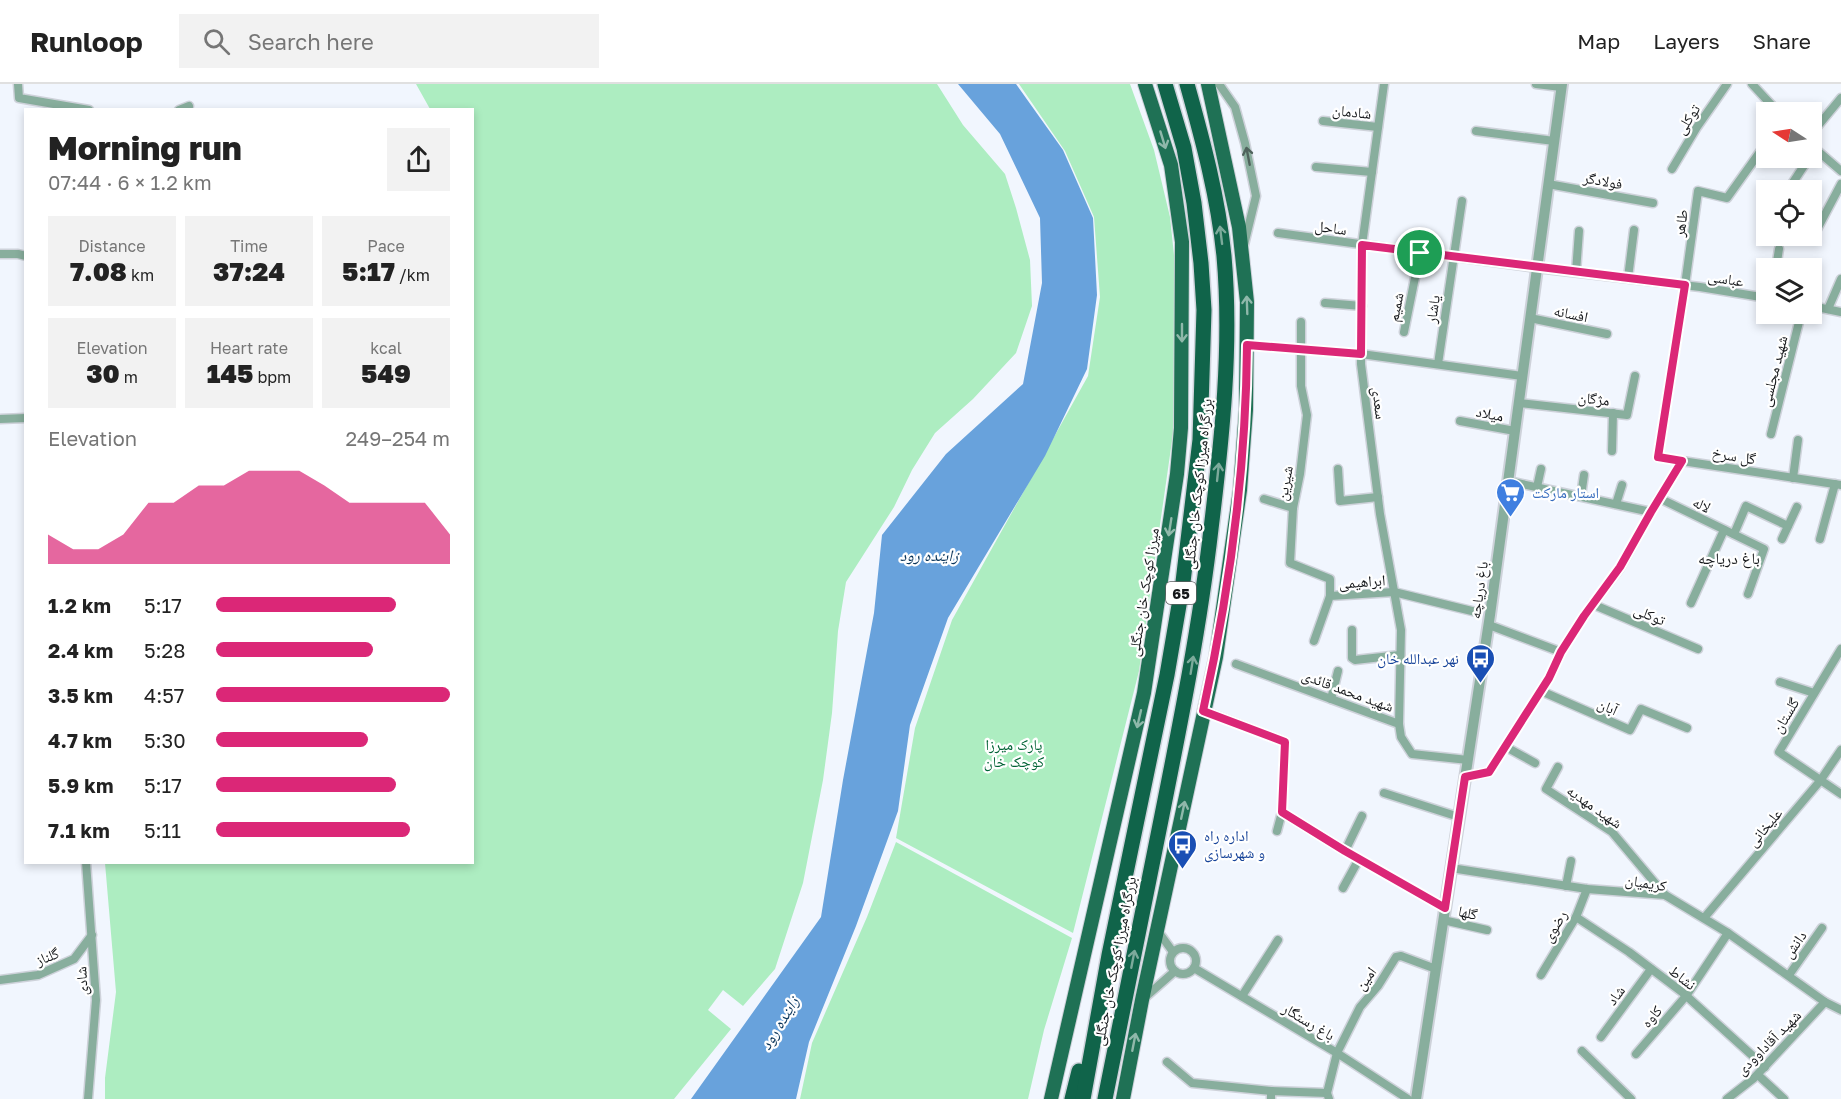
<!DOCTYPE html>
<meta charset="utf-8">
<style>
:root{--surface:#fff;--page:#f2f2f2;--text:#222;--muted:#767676;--line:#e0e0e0;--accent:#db2777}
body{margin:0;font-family:"Golos Text","Noto Naskh Arabic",sans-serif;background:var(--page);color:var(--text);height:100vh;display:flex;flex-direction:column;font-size:22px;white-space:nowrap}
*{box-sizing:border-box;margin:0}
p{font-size:20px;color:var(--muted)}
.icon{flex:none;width:33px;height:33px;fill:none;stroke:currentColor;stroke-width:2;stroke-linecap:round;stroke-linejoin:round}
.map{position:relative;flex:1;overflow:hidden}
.panel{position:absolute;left:24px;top:24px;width:450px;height:756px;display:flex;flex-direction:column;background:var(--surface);border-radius:0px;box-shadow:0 3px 9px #0003}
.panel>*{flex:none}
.needle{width:39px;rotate:282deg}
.controls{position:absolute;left:1756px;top:18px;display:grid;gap:12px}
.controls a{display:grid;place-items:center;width:66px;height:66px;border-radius:0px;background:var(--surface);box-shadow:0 3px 9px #0003;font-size:30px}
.pin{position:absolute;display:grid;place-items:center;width:51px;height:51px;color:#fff;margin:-26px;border:3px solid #fff;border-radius:50%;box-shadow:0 2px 6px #0007}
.round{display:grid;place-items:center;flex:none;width:63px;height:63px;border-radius:0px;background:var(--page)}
.overview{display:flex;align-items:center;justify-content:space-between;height:102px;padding:0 24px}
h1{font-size:33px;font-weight:800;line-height:45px}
.metrics{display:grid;grid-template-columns:repeat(3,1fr);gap:9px;height:102px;padding:6px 24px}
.metrics div{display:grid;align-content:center;border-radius:0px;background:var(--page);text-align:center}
.metrics b{font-size:26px;font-weight:800}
.metrics small{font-size:16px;font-weight:400}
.metrics p{font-size:16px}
.chart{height:168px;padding:12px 24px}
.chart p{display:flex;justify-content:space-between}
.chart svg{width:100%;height:108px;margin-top:6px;fill:var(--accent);opacity:.7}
ul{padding:0 24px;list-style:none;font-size:20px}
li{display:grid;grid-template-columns:96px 72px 1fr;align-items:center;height:45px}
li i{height:15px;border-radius:8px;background:var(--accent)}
header{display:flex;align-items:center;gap:36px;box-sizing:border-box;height:84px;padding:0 30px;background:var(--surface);border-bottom:2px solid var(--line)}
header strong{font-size:28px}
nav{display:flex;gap:33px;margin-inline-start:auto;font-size:21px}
.search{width:420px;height:54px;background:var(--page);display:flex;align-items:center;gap:15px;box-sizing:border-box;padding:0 21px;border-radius:0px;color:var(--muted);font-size:22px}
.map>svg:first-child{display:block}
.green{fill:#adedc1}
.water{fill:#68a2dc}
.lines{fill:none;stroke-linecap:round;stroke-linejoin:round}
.minor-casing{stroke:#ced2da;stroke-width:11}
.tertiary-casing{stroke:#ced2da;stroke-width:14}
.primary-casing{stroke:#ced2da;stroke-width:16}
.trunk-casing{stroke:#ced2da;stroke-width:18}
.minor{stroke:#88ae9d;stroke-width:8}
.tertiary{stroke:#88ae9d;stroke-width:10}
.primary{stroke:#1f7155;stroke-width:14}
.trunk{stroke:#10644a;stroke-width:15}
.oneway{stroke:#8fb8aa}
.oneway2{stroke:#4f635c}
.oneway3{stroke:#7caa9b}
.route-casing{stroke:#fff;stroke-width:12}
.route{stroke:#db2777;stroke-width:8}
.labels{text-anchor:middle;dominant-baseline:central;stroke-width:4.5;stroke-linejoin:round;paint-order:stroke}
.shield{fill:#fff;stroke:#5c5d5f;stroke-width:1.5}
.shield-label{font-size:14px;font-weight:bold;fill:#16181b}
.street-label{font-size:15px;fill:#16181b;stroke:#fff}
.shop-label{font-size:15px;fill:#366cbe;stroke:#fff;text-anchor:start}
.transit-label{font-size:15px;fill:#164399;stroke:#fff;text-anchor:end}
.park-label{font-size:15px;fill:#016335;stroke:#fff}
.water-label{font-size:16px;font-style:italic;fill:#09355b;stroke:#fff}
.neighbourhood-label{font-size:16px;fill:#16181b;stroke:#fff}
</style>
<header>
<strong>Runloop</strong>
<div class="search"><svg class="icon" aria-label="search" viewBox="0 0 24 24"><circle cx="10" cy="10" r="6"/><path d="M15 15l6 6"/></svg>Search here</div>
<nav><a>Map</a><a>Layers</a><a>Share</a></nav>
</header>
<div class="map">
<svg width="1841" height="1015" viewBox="0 0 1841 1015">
<rect width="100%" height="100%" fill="#f1f6fe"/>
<g class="green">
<path d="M416 0H937L963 41 1005 90 1016 124 1030 176 1032 222 1016 269 973 315 935 349 912 386 894 423 846 498 838 547 832 629 823 696 803 799 775 885 743 922 723 906 708 926 731 945 674 1015H105V994L116 908 105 779 472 778V26L430 25Z"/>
<path d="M1019 0H1130L1154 66 1170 133 1176 190V284L1174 343 1139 587 1073 849 896 754 915 644 952 536 1088 292 1100 213 1094 133 1065 67Z"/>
<path d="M896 758 1072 854 1044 946 1028 1015H800L812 959 867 833Z"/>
</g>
<path class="water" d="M958 0H1016L1063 66 1093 134 1097 211 1087 285 1045 372 948 534 910 641 898 727 856 842 809 958 796 1015H691L821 833 843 696 874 529 882 451 946 370 1023 300 1042 199 1040 134 1000 50Z"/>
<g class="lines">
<defs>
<g id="minor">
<path d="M18 0 19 14 89 26"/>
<path d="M1219 0 1235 23 1245 59 1256 112 1244 161"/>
<path d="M1384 0 1362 161 1361 280 1380 430 1401 546 1399 640"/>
<path d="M1536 0 1561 3"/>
<path d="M1752 0 1778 28"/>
<path d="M179 26 189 22"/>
<path d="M1323 37 1378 43"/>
<path d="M1476 47 1554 57"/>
<path d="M1812 49 1841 14"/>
<path d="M1812 62 1841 87"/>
<path d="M1316 83 1372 88"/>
<path d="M1672 85 1697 43 1727 0"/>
<path d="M1548 100 1653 119"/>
<path d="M1788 106 1809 74"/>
<path d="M1278 149 1537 184 1700 203 1767 214"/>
<path d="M1813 153 1841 100"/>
<path d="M0 170H18L26 172"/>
<path d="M1776 184 1779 165"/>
<path d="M1576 188 1579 147"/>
<path d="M1628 194 1634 146"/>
<path d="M1325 219 1362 222"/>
<path d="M1812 222 1841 228"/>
<path d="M1828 225 1841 195"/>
<path d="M1530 234 1607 250"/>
<path d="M1301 238V302L1307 331 1300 390 1293 424 1290 479 1330 495V512"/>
<path d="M1404 248 1420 169"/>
<path d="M1247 261 1361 270 1522 292"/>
<path d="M1438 280 1462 117"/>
<path d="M1519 319 1627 331 1635 292"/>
<path d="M0 335 26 334"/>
<path d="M1460 337 1515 347"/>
<path d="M1771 350 1801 230"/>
<path d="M1612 367 1613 329"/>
<path d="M1682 377 1658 373 1685 201 1698 107 1727 114 1767 58"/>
<path d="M1338 385 1340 417 1378 413"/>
<path d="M1793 394 1798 356"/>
<path d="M1508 397 1651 428"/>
<path d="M1537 403 1541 385"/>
<path d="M1581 412 1584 391"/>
<path d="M1659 414 1764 465 1748 510"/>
<path d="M1264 415 1293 424"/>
<path d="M1616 420 1622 401"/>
<path d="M1734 450 1746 422 1788 442"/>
<path d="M1782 455 1797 423"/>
<path d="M1820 455 1835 400"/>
<path d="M1691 519 1724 446"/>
<path d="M1592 520 1698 565"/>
<path d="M1489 541 1561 568"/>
<path d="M1352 546V574L1355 576 1400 571"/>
<path d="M1314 557 1330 512 1394 508 1476 528"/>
<path d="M1841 565 1779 668 1841 710"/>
<path d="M1236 580 1399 640 1401 653 1412 670 1468 676"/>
<path d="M1780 598 1814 609"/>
<path d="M1541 607 1630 646 1641 625 1687 644"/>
<path d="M1331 615 1338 587"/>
<path d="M1204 627 1285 658 1282 728 1277 747"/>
<path d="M1506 663 1535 679"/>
<path d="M1558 683 1546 705 1612 748 1665 811"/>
<path d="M1465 693 1489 688 1549 594 1561 568 1584 532 1620 484 1651 428 1682 377 1841 401"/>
<path d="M1384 709 1459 733"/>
<path d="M1282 728 1345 767 1445 824"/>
<path d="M1345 767 1362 732"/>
<path d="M86 778 96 916 88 1015"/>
<path d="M1451 784 1587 805 1665 811 1728 849 1825 918 1841 926"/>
<path d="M1566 802 1571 777"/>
<path d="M1343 804 1359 775"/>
<path d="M1576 833 1629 868 1682 908 1765 983"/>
<path d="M1704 834 1820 697 1841 666"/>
<path d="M1443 836 1487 846"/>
<path d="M1157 846 1173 868"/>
<circle cx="1183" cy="877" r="13"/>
<path d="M1194 884 1337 969 1408 1015"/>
<path d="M1541 891 1576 833 1587 805"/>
<path d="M1789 891 1822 844"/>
<path d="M0 896 38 891 74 875 92 851"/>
<path d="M1242 912 1278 856"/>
<path d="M1142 916 1175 887"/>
<path d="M1601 953 1651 885"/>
<path d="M1582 967 1631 1015"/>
<path d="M1636 970 1686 912 1728 849"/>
<path d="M1167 978 1192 999 1271 1007"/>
<path d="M1758 991 1784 1015"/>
<path d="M1271 1015V1007L1327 1009"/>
<path d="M1329 1015 1327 1009 1337 969 1360 923 1378 902 1396 873 1401 872 1436 885"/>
<path d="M1727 1015 1754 994 1825 918"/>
</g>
<path id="tertiary" d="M1416 1015 1490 531 1562 0"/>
<g id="primary">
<path d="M1051 1015 1144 609 1177 390 1181 344 1182 158 1171 81 1145 0"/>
<path d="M1123 1015 1142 916 1216 573 1240 406 1246 326 1247 218 1239 143 1208 0"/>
</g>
<g id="trunk">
<path d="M1072 1015 1079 987"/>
<path d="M1083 1015 1109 871 1167 591 1183 498 1200 356 1204 226 1201 179 1194 119 1184 64 1165 0"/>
<path d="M1105 1015C1124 920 1143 826 1162 731 1181 636 1200 541 1211 445 1222 355 1232 262 1224 172 1218 113 1203 57 1187 0"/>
</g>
</defs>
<use href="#minor" class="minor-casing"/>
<use href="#tertiary" class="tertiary-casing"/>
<use href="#primary" class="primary-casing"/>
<use href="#trunk" class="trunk-casing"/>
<use href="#minor" class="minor"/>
<use href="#tertiary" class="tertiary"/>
<use href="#primary" class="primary"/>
<use href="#trunk" class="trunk"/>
</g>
<defs><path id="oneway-shaft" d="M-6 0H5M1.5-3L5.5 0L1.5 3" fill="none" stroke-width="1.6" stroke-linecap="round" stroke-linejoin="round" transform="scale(1.5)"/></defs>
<g class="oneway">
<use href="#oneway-shaft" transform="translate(1163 56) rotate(73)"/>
<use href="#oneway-shaft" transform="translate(1247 221) rotate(-92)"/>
<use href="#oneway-shaft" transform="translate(1182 249) rotate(90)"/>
<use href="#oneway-shaft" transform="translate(1170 443) rotate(99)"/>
<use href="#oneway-shaft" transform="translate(1139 635) rotate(103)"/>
<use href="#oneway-shaft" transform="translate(1183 726) rotate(-78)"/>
<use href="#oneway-shaft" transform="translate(1134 958) rotate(-79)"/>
</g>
<use class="oneway2" href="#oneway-shaft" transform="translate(1248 72) rotate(-101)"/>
<g class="oneway3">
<use href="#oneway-shaft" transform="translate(1221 151) rotate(-97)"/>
<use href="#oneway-shaft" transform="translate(1218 388) rotate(-84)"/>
<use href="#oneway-shaft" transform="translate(1192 581) rotate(-81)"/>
<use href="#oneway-shaft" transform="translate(1133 875) rotate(-79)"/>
</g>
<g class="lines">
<defs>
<path id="route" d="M1362 161 1685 201 1658 373 1682 377 1651 428 1620 483 1584 532 1561 568 1549 594 1489 688 1465 693 1445 824 1345 767 1282 728 1285 658 1203 627C1230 506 1246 384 1247 261L1361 270Z"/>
</defs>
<use href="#route" class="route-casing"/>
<use href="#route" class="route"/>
</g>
<defs>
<symbol id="supermarket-pin" viewBox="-11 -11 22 30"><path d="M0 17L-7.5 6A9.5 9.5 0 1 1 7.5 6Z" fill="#3f7fe0" stroke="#fff"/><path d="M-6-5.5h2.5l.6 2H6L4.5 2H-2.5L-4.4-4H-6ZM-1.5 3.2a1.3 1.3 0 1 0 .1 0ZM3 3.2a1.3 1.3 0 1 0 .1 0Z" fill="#fff"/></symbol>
<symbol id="bus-pin" viewBox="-11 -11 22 30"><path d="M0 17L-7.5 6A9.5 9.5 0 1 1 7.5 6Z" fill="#1a4fb4" stroke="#fff"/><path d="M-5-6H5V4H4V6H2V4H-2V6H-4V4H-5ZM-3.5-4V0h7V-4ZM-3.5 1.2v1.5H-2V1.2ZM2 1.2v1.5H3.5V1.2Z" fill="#fff"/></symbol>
</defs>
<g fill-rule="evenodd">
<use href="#supermarket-pin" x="1494" y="392" width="33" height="45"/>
<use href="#bus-pin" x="1464" y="558" width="33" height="45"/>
<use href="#bus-pin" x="1166" y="744" width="33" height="45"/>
</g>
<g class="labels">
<rect class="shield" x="1166" y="498" width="30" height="22" rx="4.5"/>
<g class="shield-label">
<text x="1181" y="509">65</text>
</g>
<g class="street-label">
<text transform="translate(1352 27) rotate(6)">شادمان</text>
<text transform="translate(1687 35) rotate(-57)">توکلی</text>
<text transform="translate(1603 96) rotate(10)">فولادگر</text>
<text transform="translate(1680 139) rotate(-82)">طاهر</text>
<text transform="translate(1331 143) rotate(8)">ساحل</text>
<text transform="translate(1726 194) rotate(9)">عباسی</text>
<text transform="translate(1395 223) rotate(-79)">شمیم</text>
<text transform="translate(1432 225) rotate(-82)">یاشار</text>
<text transform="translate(1571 229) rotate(12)">افسانه</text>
<text transform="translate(1773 287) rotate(-76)">شهید مجلسی</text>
<text transform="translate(1594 314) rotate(6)">مژگان</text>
<text transform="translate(1380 319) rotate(83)">سعدی</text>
<text transform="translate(1490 329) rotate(11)">میلاد</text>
<text transform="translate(1734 371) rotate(9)">گل سرخ</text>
<text transform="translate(1284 399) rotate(-80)">شیرین</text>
<text transform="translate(1197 400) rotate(-84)">بزرگراه میرزا کوچک خان جنگلی</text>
<text transform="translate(1702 420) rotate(26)">لاله</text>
<text transform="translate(1362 497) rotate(-4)">ابراهیمی</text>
<text transform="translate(1478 506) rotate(-82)">باغ دریاچه</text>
<text transform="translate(1143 508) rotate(-81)">میرزا کوچک خان جنگلی</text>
<text transform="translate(1650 530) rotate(23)">توکلی</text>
<text transform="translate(1348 606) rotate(20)">شهید محمد قائدی</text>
<text transform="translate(1608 622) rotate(24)">آبان</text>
<text transform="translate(1785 631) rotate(-59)">گلستان</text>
<text transform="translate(1595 722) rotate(35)">شهید مهدیه</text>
<text transform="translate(1764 743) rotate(-50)">علیخانی</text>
<text transform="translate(1646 798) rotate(9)">کریمیان</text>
<text transform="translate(1468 828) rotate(13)">گلها</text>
<text transform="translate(1554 842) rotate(-60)">رضوی</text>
<text transform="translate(1794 860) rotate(-55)">دانش</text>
<text transform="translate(47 872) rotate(-22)">گلناز</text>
<text transform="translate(1114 877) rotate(-79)">بزرگراه میرزا کوچک خان جنگلی</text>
<text transform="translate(1683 893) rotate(39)">نشاط</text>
<text transform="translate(1365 894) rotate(-53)">امین</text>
<text transform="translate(81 897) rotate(-93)">شادی</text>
<text transform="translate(1615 911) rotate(-54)">شاد</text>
<text transform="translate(1651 932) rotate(-49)">کاوه</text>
<text transform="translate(1309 937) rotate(31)">باغ رستگار</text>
<text transform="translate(1768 958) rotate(-45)">شهید آقاداوودی</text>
</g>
<g class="shop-label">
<text x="1532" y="408">استار مارکت</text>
</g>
<g class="transit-label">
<text x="1459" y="574">نهر عبدالله خان</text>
<text x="1204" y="751" text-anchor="start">اداره راه<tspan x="1204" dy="17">و شهرسازی</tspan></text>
</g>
<g class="park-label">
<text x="1014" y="660">پارک میرزا<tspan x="1014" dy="17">کوچک خان</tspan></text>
</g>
<g class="water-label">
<text x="929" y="471">زاینده رود</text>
<text transform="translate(779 939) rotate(-59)">زاینده رود</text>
</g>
<g class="neighbourhood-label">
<text x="1729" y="474">باغ دریاچه</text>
</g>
</g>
</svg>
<div class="controls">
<a><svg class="needle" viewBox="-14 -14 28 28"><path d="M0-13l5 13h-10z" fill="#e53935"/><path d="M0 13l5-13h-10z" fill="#767676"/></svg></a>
<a><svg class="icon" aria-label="locate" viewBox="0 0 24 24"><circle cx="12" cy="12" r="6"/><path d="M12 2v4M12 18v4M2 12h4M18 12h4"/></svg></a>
<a><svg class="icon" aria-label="layers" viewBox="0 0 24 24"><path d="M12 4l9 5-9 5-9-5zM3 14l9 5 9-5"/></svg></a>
</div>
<div class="pin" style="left:1420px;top:169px;background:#1e9e55"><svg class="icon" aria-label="arrive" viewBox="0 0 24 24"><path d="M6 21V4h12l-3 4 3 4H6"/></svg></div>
<section class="panel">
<div class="overview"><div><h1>Morning run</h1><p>07:44 · 6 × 1.2 km</p></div><a class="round"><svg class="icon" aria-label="share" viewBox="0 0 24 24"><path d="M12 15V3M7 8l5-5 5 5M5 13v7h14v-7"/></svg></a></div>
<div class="metrics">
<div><p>Distance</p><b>7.08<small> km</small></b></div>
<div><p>Time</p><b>37:24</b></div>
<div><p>Pace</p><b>5:17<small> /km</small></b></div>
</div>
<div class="metrics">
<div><p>Elevation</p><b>30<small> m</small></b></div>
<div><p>Heart rate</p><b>145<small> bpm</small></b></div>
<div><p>kcal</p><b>549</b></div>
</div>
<div class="chart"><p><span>Elevation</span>249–254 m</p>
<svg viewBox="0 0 160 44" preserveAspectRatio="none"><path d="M0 44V32L10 38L20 38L30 32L40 19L50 19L60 12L70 12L80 6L90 6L100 6L110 12L120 19L130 19L140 19L150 19L160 32V44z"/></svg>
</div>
<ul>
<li><b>1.2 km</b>5:17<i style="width:77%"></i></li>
<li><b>2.4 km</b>5:28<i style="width:67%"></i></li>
<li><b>3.5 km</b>4:57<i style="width:100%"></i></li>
<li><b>4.7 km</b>5:30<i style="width:65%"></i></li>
<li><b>5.9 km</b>5:17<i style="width:77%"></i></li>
<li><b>7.1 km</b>5:11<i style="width:83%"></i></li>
</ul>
</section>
</div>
